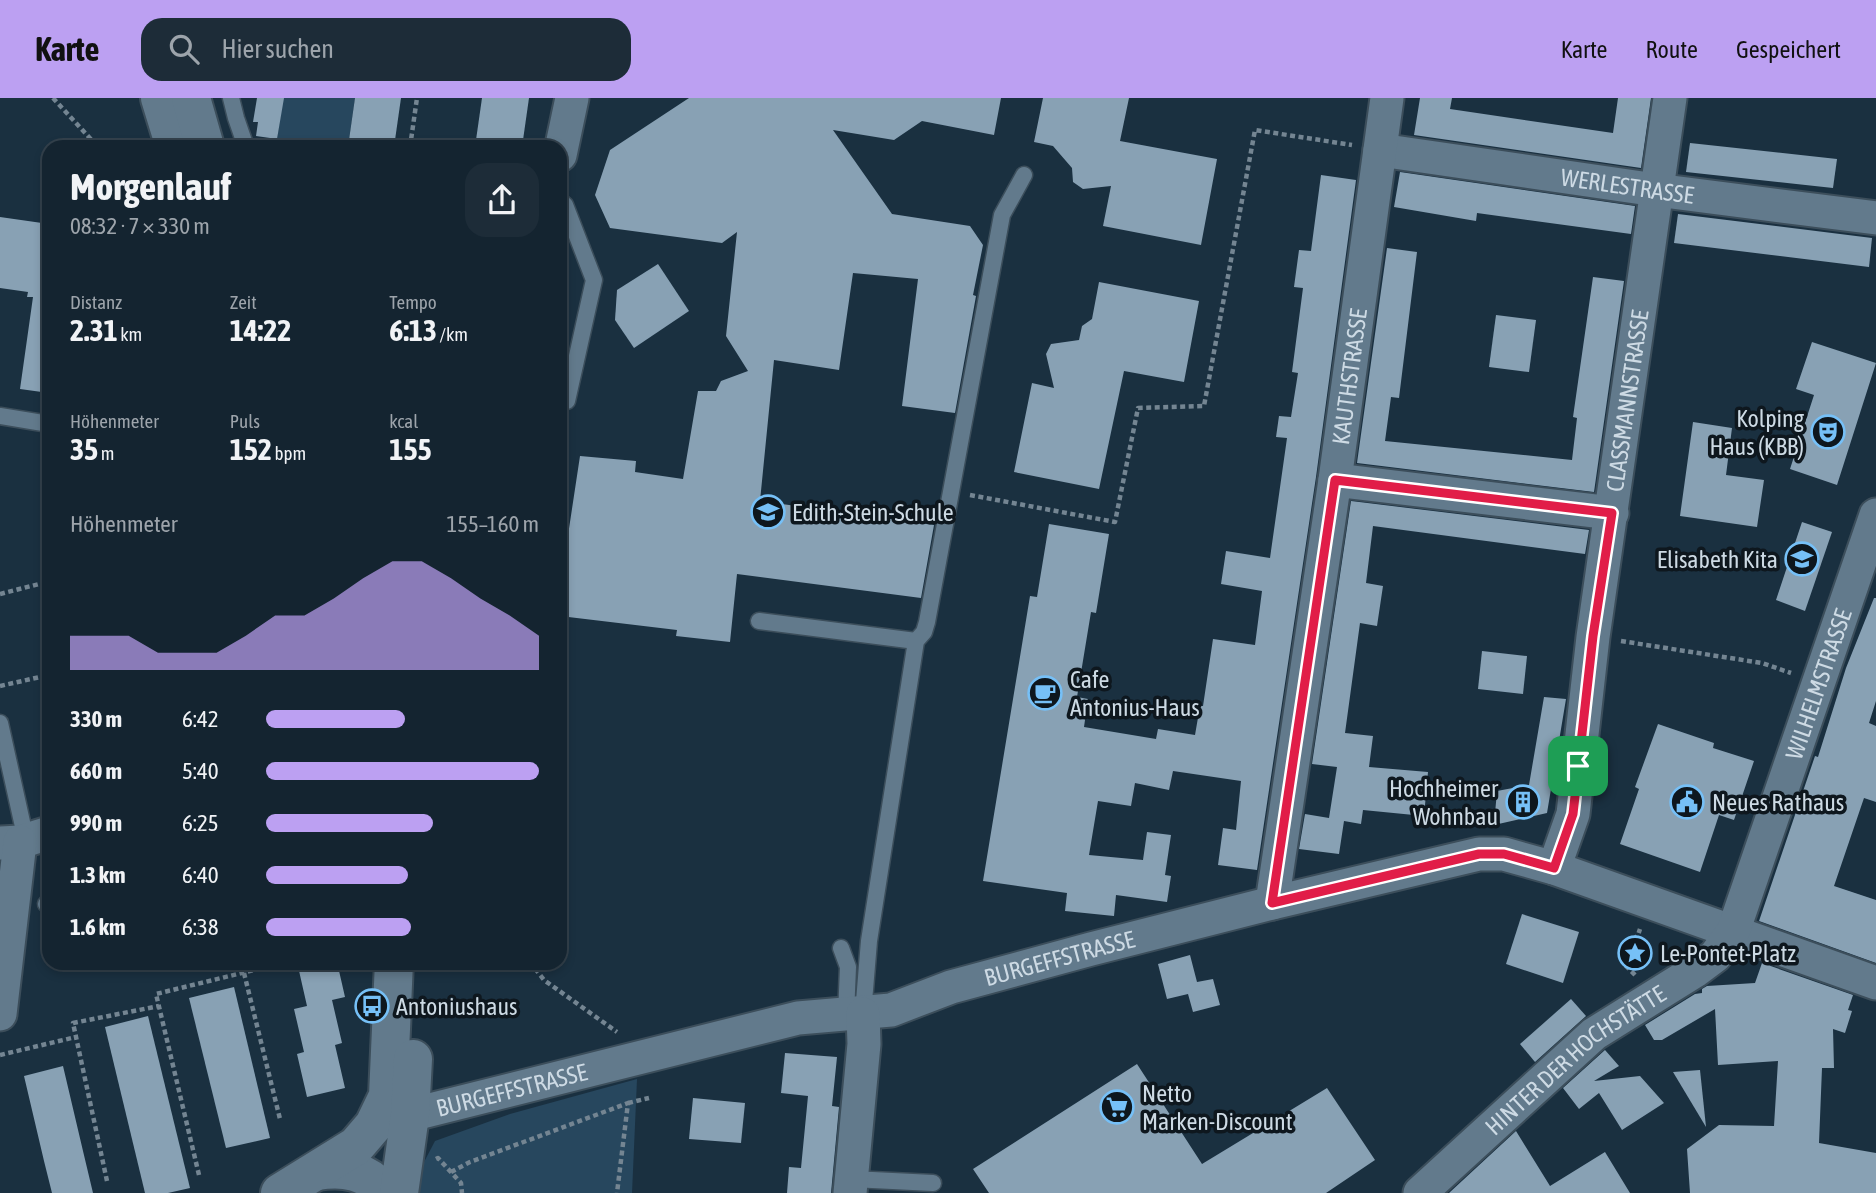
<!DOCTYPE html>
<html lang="de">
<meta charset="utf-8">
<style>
:root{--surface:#142430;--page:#1d2c38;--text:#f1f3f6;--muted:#9da4ab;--line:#33414c;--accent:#bca0f2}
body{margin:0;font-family:"Asap Condensed",sans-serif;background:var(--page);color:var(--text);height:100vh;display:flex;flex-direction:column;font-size:26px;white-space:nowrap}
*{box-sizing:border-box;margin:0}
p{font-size:23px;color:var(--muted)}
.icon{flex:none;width:38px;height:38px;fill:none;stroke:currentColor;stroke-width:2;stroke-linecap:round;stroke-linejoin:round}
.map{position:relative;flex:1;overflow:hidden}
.sheet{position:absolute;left:42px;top:42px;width:525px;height:830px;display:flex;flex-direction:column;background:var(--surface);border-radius:21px;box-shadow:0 4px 10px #0003,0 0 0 2px var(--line)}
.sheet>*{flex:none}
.pin{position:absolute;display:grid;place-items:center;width:60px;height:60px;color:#fff;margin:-30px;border-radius:14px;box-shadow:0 4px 10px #0006}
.round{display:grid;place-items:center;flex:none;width:74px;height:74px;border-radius:21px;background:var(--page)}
.summary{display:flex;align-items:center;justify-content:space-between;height:119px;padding:0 28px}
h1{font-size:38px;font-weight:700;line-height:52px}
.figures{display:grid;grid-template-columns:repeat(3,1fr);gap:10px;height:119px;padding:7px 28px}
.figures div{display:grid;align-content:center}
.figures b{font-size:30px;font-weight:700}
.figures small{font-size:19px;font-weight:400}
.figures p{font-size:19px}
.chart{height:196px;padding:14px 28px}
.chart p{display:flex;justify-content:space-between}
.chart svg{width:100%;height:126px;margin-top:7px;fill:var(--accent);opacity:.7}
ul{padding:0 28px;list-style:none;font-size:23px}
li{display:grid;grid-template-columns:112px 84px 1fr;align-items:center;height:52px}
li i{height:18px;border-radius:9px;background:var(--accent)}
header{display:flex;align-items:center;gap:42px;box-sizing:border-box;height:98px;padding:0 35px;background:var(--accent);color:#111}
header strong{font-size:33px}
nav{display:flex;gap:38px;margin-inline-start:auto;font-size:24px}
.search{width:490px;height:63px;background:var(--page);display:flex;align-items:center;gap:18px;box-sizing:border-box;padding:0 24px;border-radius:21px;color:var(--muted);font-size:26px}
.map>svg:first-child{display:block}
.green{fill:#27475e}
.building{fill:#88a1b4}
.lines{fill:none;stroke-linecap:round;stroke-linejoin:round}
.lane-casing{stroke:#3c4e5b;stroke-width:19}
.street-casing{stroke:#3c4e5b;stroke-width:37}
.secondary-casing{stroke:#3c4e5b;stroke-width:42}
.path{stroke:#748592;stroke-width:4.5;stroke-dasharray:5 3.5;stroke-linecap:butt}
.lane{stroke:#627a8c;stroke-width:16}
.street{stroke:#627a8c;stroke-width:33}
.secondary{stroke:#627a8c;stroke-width:38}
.route-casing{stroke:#fff;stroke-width:14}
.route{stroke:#e11d48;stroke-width:9}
.labels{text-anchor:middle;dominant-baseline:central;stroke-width:7;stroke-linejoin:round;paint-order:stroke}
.street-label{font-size:24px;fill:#cddae4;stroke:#0e171e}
.poi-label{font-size:24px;fill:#cddae4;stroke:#0e171e;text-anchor:start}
</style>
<header>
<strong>Karte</strong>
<div class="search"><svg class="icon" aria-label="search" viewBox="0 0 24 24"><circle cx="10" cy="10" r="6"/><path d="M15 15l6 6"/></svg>Hier suchen</div>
<nav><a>Karte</a><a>Route</a><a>Gespeichert</a></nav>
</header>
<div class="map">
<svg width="1876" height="1095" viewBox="0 0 1876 1095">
<rect width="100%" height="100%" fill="#1a3040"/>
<g class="green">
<path d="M280 0H355L348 49H282L283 42 277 41 283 1Z"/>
<path d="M637 981 632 1095H418L423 1066 435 1043 510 1016Z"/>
</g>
<g class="building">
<path d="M257 0H284L277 41 256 38 258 24H253Z"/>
<path d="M355 0H401L394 49H348Z"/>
<path d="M482 0H529L522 49H475Z"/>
<path d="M689 0H1001L994 37 922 23 894 42 833 32 892 116 970 128 983 147 973 197 976 198 955 315 902 308 918 181 853 175 839 272 774 262 760 403 934 427 921 500 737 476 730 544 676 538 677 532 560 518V490L580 358 636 363 635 374 683 381 698 293H716L721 283 748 273 726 238 737 134 722 145 610 130 595 97 610 52Z"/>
<path d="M1043 0H1129L1120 43 1217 61 1201 147 1103 128 1111 88 1083 91 1073 84 1072 70 1053 48 1034 44Z"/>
<path d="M1420 0H1452L1450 11 1613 35 1618 0H1651L1641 70 1414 37Z"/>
<path d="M1690 45 1837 61 1833 90 1686 74Z"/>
<path d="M1400 74 1635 108 1631 136 1477 115 1476 123 1394 109Z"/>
<path d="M1321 77 1356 82 1316 379 1257 772 1218 767 1223 730 1236 732 1241 683 1173 673 1169 692 1135 685 1131 708 1098 703 1089 757 1143 762 1147 734 1171 737 1165 777 1171 778 1167 804 1116 797 1114 818 1065 813 1067 795 983 783 1030 498 1037 499 1049 426 1109 436 1096 515 1091 514 1077 599 1088 601 1084 629 1156 641 1158 631 1195 637 1200 608H1203L1213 541 1255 547 1262 493 1221 486 1226 453 1270 460 1287 340 1276 339 1279 318 1291 319 1298 275 1292 274 1303 190 1294 189 1299 152 1311 153Z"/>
<path d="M1678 116 1872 140 1869 169 1674 145Z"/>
<path d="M0 119 49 126V295L20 291 33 199H27L28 194 0 190Z"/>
<path d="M1387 150 1417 154 1399 300 1391 299 1385 343 1572 362 1577 320 1573 319 1593 179 1624 183 1594 394 1357 365Z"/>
<path d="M658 166 689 213 634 250 615 222 617 192Z"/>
<path d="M1099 184 1199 203 1184 284 1124 273 1099 391 1014 374 1032 285 1054 290 1046 256 1051 246 1079 242 1082 228 1092 221Z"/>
<path d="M1496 217 1536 222 1529 274 1489 269Z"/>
<path d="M1812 244 1876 265 1837 387 1790 371 1814 297 1796 291Z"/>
<path d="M1693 324 1732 330 1726 377 1764 382 1757 429 1680 418Z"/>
<path d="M1351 403 1589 432 1585 456 1373 428 1366 485 1383 488 1377 528 1360 525 1345 635 1373 638 1369 669 1428 674 1424 718 1363 712 1361 726 1344 723 1339 756 1299 751 1305 716 1329 720 1337 669 1312 666Z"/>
<path d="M1802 424 1832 434 1805 513 1776 502Z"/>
<path d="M1874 500H1876V603L1869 625 1876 628V704L1864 700 1834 788 1876 802V865L1759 823 1815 658 1818 659 1846 570Z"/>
<path d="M1482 553 1527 558 1523 596 1478 591Z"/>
<path d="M1544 599 1566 601 1547 715 1494 727 1497 693 1529 687Z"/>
<path d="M1658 626 1714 645 1713 650 1754 663 1734 722 1719 717 1700 774 1620 746 1639 691 1635 689Z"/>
<path d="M1522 816 1579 834 1563 885 1506 866Z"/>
<path d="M1190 857 1197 884 1213 881 1220 907 1193 914 1188 896 1167 901 1158 866Z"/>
<path d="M297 864H337L345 899 332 902 342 945 335 947 345 990 307 999 297 956 304 954 294 911 307 908Z"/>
<path d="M1762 865 1853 897 1848 912 1852 913 1845 935 1833 931 1834 970H1822L1819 1045 1876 1055V1095H1690L1687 1051 1719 1027 1774 1028 1778 963 1718 967 1715 911 1662 942H1654L1645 927 1695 896 1702 895V891L1707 888 1755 885Z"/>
<path d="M234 889 270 1040 226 1050 189 900Z"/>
<path d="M1571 901 1586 918 1535 964 1520 946Z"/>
<path d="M148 918 190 1090 168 1095H145L105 929Z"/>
<path d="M1605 952 1619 968 1594 983 1640 978 1664 1005 1622 1032 1599 995 1579 1011 1563 990Z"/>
<path d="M785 955 837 959 832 1008 839 1009 831 1095H787L789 1069 801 1070 808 998 781 995Z"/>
<path d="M1137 966 1202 1066 1327 990 1375 1062 1326 1095H989L973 1071Z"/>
<path d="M63 968 83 1053 93 1095H52L44 1063 24 978Z"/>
<path d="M1700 972 1706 1029 1673 974Z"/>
<path d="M693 1000 745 1005 741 1045 689 1041Z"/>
<path d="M1516 1033 1550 1088 1605 1054 1630 1095H1449Z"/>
</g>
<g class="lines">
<defs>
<g id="lane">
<path d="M231 0 236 20 246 49"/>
<path d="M560 103 565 107 594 182 567 303 560 302"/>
<path d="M0 318 49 326"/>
<path d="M759 523 916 543"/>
<path d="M0 625 26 742"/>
<path d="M46 806 49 805"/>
<path d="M841 850 848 869 846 917"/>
<path d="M863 916 869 843 916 543 924 534 927 524 1002 117 1024 77"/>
<path d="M852 1081 933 1085"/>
</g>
<g id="street">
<path id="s1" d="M1380 52 1656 92 1876 120"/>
<path d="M560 57 572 0"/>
<path d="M1335 382 1612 415"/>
<path d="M0 745 20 744 49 735"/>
<path id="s2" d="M1554 770 1573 716 1593 539 1670 0"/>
<path id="s3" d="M1272 805 1335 382 1387 0"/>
<path d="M0 916 20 744"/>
<path id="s4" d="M390 1004 396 1013 410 1017 798 920 891 912 951 889 1091 851 1272 805 1479 756H1504L1554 770 1876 885"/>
<path d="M850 1095 864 946 863 916"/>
<path id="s5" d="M1420 1095 1594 936 1695 873 1715 858 1733 834 1876 417"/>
</g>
<g id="secondary">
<path d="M160 0 175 49"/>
<path d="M191 0 205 49"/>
<path d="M317 1073C343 1069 368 1072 384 1095"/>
<path d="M280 1095 356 1048 374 1027 388 998 394 864"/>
<path d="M399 1095 410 1017 413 961"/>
</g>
</defs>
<use href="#lane" class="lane-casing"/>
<use href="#street" class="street-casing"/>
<use href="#secondary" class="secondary-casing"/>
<g class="path">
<path d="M53 0 98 49"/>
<path d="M410 49 417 0"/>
<path d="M970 397 1115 424 1138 310 1204 308 1255 32 1352 47"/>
<path d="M0 496 43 485 49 508"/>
<path d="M1621 543 1762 565 1791 575"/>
<path d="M0 588 49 577"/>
<path d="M530 864 544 882 617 934"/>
<path d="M244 875 280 1021"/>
<path d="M1635 877 1624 866 1629 846 1638 837 1640 831"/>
<path d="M0 957 76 939"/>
<path d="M628 1005 649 1000"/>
<path d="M436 1061 438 1060 461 1085 462 1095"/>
<path d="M451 1074 470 1064 628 1005 617 1095"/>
<path d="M199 1077 156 896 254 872 259 864"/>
<path d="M107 1083 73 925 159 908"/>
</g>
<use href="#lane" class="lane"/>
<use href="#street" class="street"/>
<use href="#secondary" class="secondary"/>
</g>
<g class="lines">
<defs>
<path id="route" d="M1335 382 1612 415 1593 538 1573 716 1554 770 1504 756H1479L1272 805Z"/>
</defs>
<use href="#route" class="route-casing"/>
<use href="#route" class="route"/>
</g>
<defs>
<symbol id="theatre-ring" viewBox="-11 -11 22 22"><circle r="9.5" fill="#0e171e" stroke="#76c0f7" stroke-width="1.5"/><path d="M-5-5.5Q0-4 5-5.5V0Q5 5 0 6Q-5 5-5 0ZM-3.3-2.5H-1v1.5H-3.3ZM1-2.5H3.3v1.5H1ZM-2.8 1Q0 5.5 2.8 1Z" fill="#76c0f7"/></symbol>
<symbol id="school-ring" viewBox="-11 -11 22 22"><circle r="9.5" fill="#0e171e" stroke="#76c0f7" stroke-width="1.5"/><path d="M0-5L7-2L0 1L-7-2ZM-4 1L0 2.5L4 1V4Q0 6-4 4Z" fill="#76c0f7"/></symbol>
<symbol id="cafe-ring" viewBox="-11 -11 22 22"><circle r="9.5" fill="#0e171e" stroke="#76c0f7" stroke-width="1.5"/><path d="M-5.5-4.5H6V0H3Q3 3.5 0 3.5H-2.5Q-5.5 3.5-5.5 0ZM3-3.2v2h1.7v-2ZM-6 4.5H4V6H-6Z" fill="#76c0f7"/></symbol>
<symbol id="building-ring" viewBox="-11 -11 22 22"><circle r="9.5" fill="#0e171e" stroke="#76c0f7" stroke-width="1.5"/><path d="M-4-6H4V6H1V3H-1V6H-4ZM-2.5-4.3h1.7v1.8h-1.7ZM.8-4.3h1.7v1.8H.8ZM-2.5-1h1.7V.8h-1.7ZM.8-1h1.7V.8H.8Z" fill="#76c0f7"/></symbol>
<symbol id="civic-ring" viewBox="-11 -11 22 22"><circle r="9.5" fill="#0e171e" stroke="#76c0f7" stroke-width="1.5"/><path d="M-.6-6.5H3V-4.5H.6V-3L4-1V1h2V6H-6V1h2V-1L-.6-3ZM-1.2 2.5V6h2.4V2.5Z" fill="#76c0f7"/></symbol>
<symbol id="sight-ring" viewBox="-11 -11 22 22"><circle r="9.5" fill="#0e171e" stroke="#76c0f7" stroke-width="1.5"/><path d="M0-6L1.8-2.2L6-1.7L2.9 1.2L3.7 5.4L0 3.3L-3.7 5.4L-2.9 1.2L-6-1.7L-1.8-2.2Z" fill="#76c0f7"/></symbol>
<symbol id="bus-ring" viewBox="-11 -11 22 22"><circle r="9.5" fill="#0e171e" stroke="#76c0f7" stroke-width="1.5"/><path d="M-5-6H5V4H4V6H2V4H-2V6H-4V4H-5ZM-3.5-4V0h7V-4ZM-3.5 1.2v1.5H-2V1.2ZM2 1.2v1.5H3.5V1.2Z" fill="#76c0f7"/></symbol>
<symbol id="supermarket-ring" viewBox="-11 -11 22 22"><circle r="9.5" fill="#0e171e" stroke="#76c0f7" stroke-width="1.5"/><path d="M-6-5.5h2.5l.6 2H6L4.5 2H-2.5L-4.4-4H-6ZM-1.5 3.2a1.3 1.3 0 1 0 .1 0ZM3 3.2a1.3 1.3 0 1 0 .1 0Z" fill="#76c0f7"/></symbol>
</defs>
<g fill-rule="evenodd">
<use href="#theatre-ring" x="1809" y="315" width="38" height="38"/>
<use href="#school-ring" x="749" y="395" width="38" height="38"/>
<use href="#school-ring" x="1783" y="442" width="38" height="38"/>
<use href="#cafe-ring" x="1026" y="576" width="38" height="38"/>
<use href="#building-ring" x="1504" y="685" width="38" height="38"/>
<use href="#civic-ring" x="1668" y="685" width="38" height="38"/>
<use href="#sight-ring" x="1616" y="836" width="38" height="38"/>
<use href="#bus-ring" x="353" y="889" width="38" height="38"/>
<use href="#supermarket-ring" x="1098" y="990" width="38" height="38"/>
</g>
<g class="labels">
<g class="street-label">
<text stroke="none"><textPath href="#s1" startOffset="250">WERLESTRASSE</textPath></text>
<text stroke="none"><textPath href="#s3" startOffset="532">KAUTHSTRASSE</textPath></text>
<text stroke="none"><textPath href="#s2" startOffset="474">CLASSMANNSTRASSE</textPath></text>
<text stroke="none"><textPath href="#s5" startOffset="672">WILHELMSTRASSE</textPath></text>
<text stroke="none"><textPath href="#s4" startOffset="695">BURGEFFSTRASSE</textPath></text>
<text stroke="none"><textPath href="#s5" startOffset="205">HINTER DER HOCHSTÄTTE</textPath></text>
<text stroke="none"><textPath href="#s4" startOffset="130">BURGEFFSTRASSE</textPath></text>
</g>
<g class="poi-label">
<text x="1804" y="320" text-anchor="end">Kolping<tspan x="1804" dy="28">Haus (KBB)</tspan></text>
<text x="792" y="414">Edith-Stein-Schule</text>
<text x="1778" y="461" text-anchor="end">Elisabeth Kita</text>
<text x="1070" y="581">Cafe<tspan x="1070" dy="28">Antonius-Haus</tspan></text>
<text x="1498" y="690" text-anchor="end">Hochheimer<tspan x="1498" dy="28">Wohnbau</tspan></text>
<text x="1712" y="704">Neues Rathaus</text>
<text x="1660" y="855">Le-Pontet-Platz</text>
<text x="396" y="908">Antoniushaus</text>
<text x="1142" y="995">Netto<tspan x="1142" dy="28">Marken-Discount</tspan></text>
</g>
</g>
</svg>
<div class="pin" style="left:1578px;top:668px;background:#1e9e55"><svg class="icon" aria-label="arrive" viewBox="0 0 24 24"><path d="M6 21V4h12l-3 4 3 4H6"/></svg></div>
<section class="sheet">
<div class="summary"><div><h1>Morgenlauf</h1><p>08:32 · 7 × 330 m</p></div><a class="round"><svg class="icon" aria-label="share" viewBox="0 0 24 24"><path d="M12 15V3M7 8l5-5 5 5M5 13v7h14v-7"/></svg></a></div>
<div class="figures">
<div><p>Distanz</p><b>2.31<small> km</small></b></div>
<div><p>Zeit</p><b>14:22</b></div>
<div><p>Tempo</p><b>6:13<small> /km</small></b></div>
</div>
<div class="figures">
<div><p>Höhenmeter</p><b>35<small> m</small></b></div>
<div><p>Puls</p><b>152<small> bpm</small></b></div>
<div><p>kcal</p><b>155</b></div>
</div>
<div class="chart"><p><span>Höhenmeter</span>155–160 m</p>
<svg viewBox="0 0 160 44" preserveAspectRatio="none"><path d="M0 44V32L10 32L20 32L30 38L40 38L50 38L60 32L70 25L80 25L90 19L100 12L110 6L120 6L130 12L140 19L150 25L160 32V44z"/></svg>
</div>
<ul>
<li><b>330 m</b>6:42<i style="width:51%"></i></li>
<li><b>660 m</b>5:40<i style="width:100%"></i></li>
<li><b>990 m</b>6:25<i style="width:61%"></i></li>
<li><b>1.3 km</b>6:40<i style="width:52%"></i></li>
<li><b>1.6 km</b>6:38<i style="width:53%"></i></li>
</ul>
</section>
</div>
